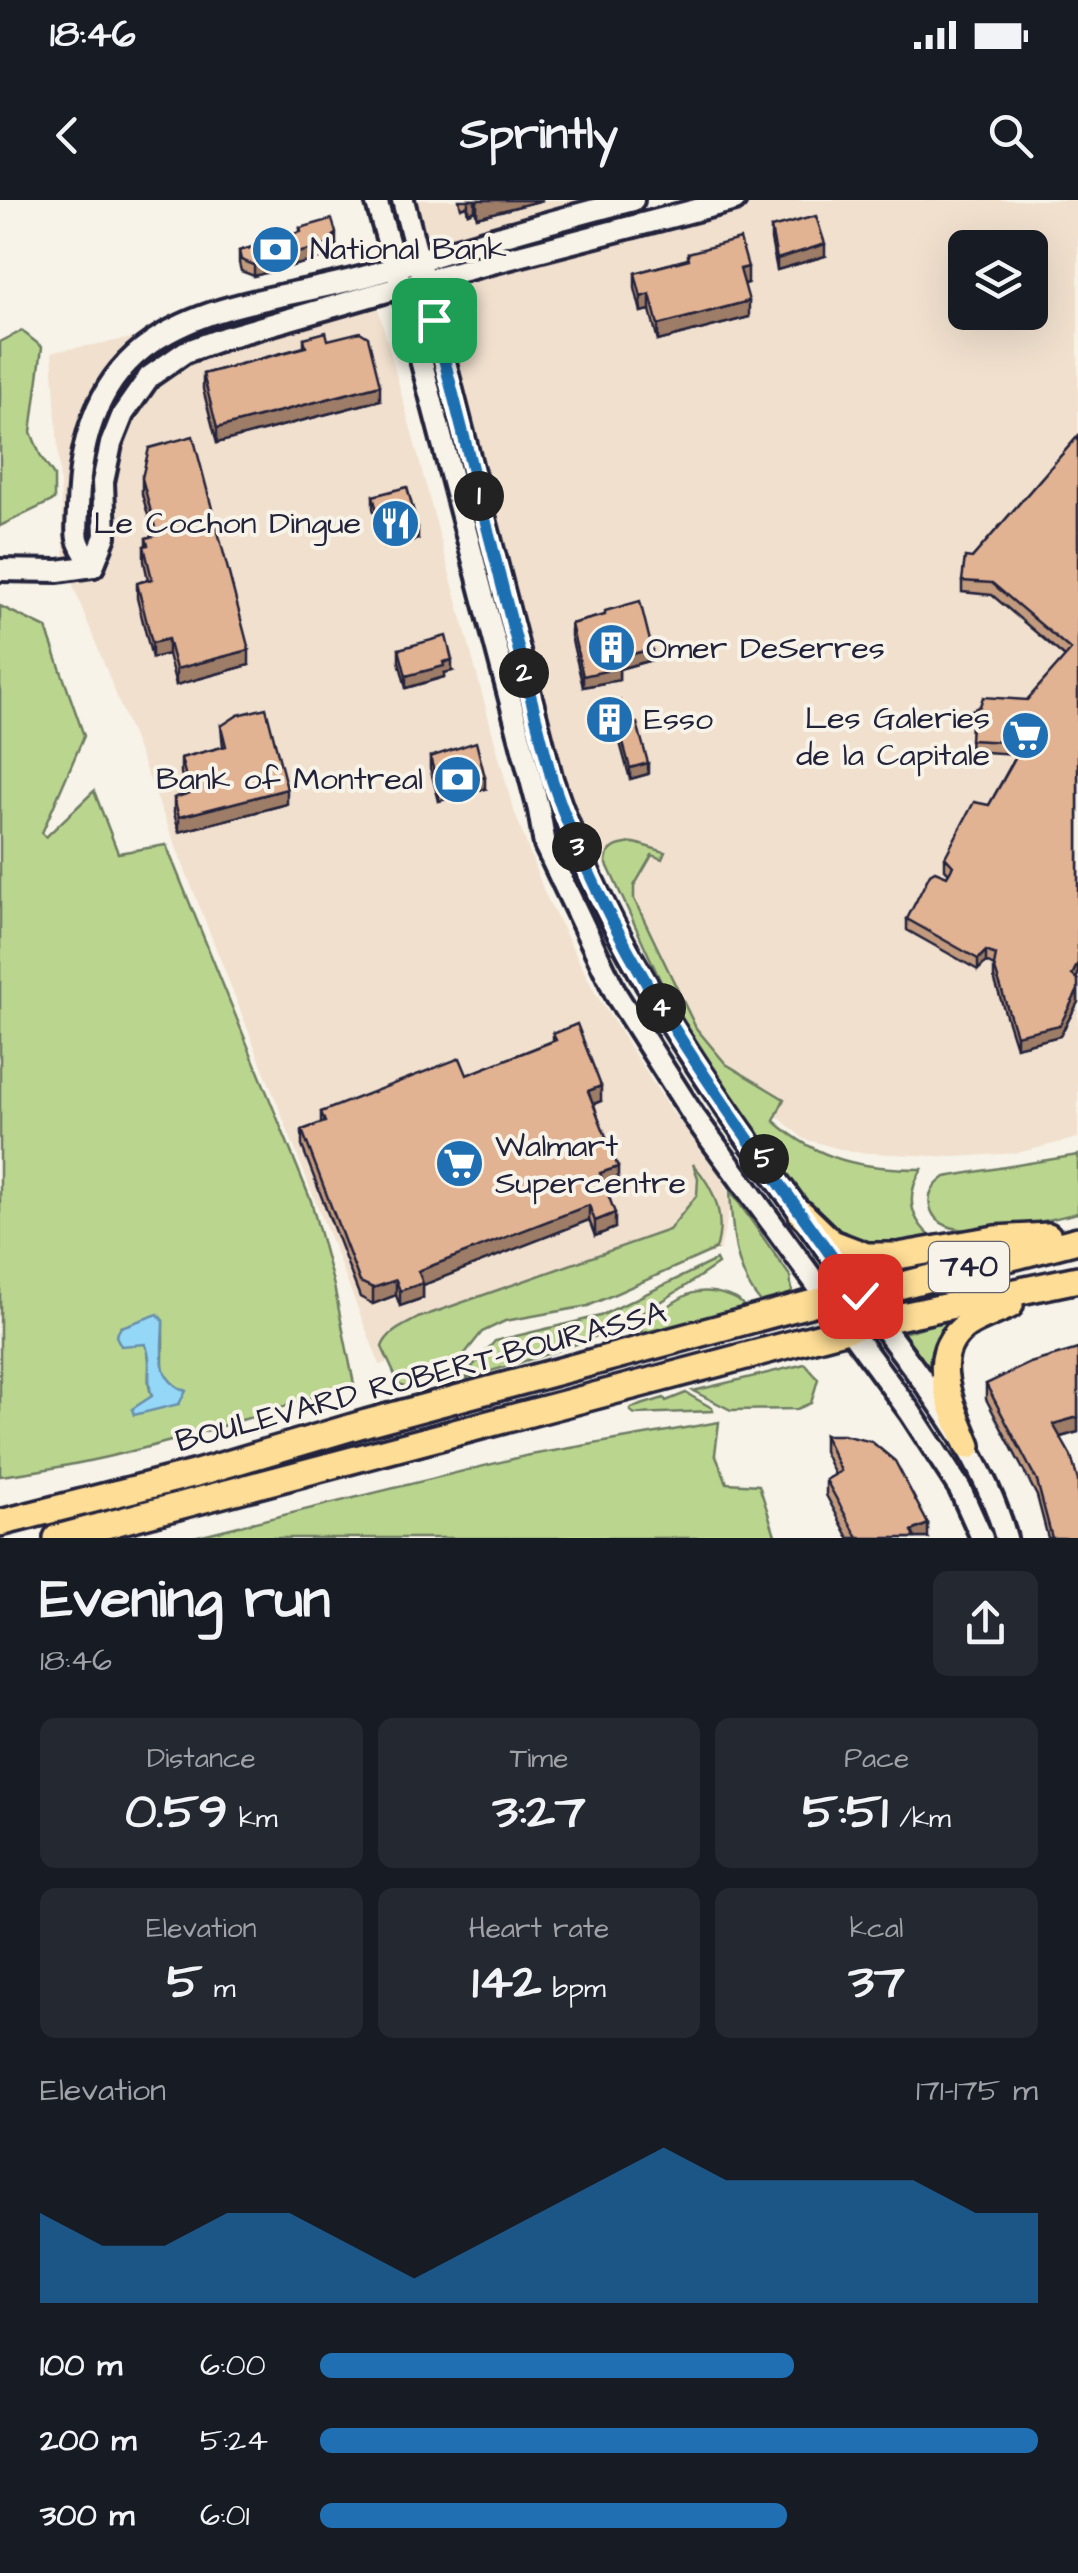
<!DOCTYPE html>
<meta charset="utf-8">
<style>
:root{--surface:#171b24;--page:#242831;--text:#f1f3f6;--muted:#9ea1a6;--accent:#1f6fb2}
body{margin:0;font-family:"Architects Daughter",sans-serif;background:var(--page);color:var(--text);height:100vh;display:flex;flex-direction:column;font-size:38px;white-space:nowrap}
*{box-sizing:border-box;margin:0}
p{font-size:32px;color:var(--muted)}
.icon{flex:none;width:55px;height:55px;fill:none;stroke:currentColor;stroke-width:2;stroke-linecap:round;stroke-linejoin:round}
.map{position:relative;height:1338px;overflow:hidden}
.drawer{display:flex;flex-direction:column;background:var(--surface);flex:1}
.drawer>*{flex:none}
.controls{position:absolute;left:948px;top:30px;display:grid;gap:20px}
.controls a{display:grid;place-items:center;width:100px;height:100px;border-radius:15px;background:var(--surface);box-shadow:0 10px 40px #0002;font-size:50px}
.pin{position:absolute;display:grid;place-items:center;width:85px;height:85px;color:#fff;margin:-42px;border-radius:20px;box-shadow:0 5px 15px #0006}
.km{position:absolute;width:50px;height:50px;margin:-25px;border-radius:50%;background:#222;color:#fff;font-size:28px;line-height:50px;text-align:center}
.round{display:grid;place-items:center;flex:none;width:105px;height:105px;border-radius:15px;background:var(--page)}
.overview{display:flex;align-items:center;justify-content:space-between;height:170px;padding:0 40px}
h1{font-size:55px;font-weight:800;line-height:75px}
.metrics{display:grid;grid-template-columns:repeat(3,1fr);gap:15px;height:170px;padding:10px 40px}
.metrics div{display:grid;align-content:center;border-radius:15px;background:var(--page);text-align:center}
.metrics b{font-size:50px;font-weight:800}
.metrics small{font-size:28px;font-weight:400}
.metrics p{font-size:28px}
.chart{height:280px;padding:20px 40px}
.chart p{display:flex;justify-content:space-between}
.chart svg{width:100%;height:180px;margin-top:10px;fill:var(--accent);opacity:.7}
ul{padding:0 40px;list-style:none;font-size:32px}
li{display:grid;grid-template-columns:160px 120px 1fr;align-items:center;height:75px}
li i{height:25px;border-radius:12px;background:var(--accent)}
.status{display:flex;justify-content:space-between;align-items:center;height:70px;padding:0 50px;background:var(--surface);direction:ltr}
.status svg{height:28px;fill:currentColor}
header{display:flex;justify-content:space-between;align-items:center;height:130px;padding:0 40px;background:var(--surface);font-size:45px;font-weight:800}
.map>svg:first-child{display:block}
.built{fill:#f1e0ce;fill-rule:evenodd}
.green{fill:#bad68e;stroke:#6e7c64;stroke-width:2.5;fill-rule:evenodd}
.water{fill:#95d7f6;stroke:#678fab;stroke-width:2.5}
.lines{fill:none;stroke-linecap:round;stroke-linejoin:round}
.secondary-casing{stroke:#22223b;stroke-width:28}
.highway-casing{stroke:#22223b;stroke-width:32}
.secondary{stroke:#f7f3e8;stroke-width:20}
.highway{stroke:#fedd96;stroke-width:25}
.wall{fill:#c29a7e;stroke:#22223b;stroke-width:2.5}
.shaded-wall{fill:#9e7d67;stroke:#22223b;stroke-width:2.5}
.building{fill:#e2b393;stroke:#22223b;stroke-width:2.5}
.route-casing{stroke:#fff;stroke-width:20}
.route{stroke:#1f6fb2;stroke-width:12}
.labels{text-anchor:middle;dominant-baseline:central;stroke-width:8;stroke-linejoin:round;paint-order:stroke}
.shield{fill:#f7f3e8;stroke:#62616f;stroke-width:2.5}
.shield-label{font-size:30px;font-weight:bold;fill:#22223b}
.poi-label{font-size:32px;fill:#22223b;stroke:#f7f3e8;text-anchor:start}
.street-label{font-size:32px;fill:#22223b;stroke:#f7f3e8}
</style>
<div class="status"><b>18:46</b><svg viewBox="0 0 49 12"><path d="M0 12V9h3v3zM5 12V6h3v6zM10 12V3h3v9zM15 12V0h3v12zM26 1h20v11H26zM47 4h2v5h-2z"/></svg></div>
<header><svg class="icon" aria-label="back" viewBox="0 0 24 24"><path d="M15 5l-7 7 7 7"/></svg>Sprintly<svg class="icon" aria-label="search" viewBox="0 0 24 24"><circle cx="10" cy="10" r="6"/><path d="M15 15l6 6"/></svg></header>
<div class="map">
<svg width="1078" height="1338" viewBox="0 0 1078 1338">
<rect width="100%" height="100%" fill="#f7f3e8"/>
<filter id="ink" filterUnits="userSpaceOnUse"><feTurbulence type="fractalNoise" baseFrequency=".01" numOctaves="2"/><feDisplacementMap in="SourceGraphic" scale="20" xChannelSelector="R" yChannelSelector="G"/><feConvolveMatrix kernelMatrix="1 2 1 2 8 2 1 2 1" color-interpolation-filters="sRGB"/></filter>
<g filter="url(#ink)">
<g class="built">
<path d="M403 0H642L418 59Z"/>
<path d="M735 0H1078V938L1017 953 955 957 851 952 804 939 707 856 678 816 624 693 585 636 572 639 426 80ZM965 48H1030V112H965Z"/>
<path d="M375 96 512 605 545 694 596 794 668 906 718 972 728 992 730 1008 720 1050 380 1165 65 365 52 152Z"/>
</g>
<g class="green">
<path d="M22 131 42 147 31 232 41 257 54 276V300L0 326V142Z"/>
<path d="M0 406 46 428 84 536 42 633 46 637 94 591 118 653 166 645 311 1001 334 1086 354 1184C238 1222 122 1261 0 1276ZM163 1121V1173L170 1185 134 1215 152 1196C144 1179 154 1162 145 1144L133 1143 121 1127Z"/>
<path d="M635 643 665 652 662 659 652 655 634 686V699L696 828 726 864 784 899 774 921C819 961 863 969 922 969 905 996 909 1019 934 1039 893 1043 857 1049 823 1021L719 882 666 793 606 662C607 646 621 644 635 643Z"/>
<path d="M1078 955V1013C1048 1019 946 1051 931 1010 926 994 933 986 945 977Z"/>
<path d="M693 964C715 989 726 1016 716 1049L588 1106 505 1121 482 1132 451 1171 435 1183 409 1188 399 1184 382 1147C387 1132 404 1126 418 1118L669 1030 697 995 698 978Z"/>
<path d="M730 990 790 1076 792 1092 786 1100 640 1137 644 1121C676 1105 686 1083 725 1095 735 1098 739 1099 745 1108L761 1103C734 1071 732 1030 730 990Z"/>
<path d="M834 1045 1006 1046 867 1081Z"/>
<path d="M716 1060 718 1064C681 1089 644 1115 603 1133 559 1153 513 1164 467 1178L464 1176 495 1141 600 1116Z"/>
<path d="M975 1112 935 1179 903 1137V1133Z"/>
<path d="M805 1164 818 1179 811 1203 797 1209 731 1210 693 1191Z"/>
<path d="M686 1193 712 1208 713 1211 635 1214 630 1211 631 1208 664 1198 666 1201Z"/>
<path d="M719 1222 715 1254 727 1283 759 1285 776 1338H190L525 1256Z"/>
</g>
<path class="water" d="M158 1114 163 1121C163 1150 154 1179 186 1191L179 1204 134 1215 132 1209 152 1196C145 1179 154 1161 145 1144L121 1146 116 1136 121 1127Z"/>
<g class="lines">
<defs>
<g id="secondary">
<path d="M376 0 409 114 539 610 545 645 617 796 693 915 910 1212 960 1289 982 1338"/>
<path d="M403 0 552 580C615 770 743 932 858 1093 914 1171 980 1244 1006 1338"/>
<path d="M93 366 105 336 103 282 111 244 123 214 149 177 185 152 227 137 426 80 735 0"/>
<path d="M93 366C88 358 80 348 78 339 76 330 78 318 78 309 79 245 96 180 152 142 217 98 304 96 377 73 462 47 547 22 633 0"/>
<path d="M0 370 58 371 93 366"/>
</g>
<g id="highway">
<path d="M802 1014 832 1043 866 1056H898L995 1039 1048 1036"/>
<path d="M968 1246C954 1209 923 1155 967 1125 980 1117 996 1112 1010 1105"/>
<path d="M0 1323 197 1273 366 1223 828 1099 860 1096 1078 1040"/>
<path d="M57 1338 878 1121 1078 1079"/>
</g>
</defs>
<use href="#secondary" class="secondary-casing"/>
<use href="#highway" class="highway-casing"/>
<use href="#secondary" class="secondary"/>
<use href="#highway" class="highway"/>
</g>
<g class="wall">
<path d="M459 0H543L477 17 475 10 468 13 466 6 461 8Z"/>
<path d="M300 28 336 45 327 57 254 76 241 71 239 63V51L300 32Z"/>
<path d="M771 28 825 56 777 70 771 40Z"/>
<path d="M688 53 748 83 744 84 749 117 658 141 650 110 641 112 635 88V73L688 59Z"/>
<path d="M304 138 328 140 380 200 217 243 203 189V174L304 147Z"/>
<path d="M1078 236V775L1076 778 1078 780V802L1060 836 1016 847 994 778V766L986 762 978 770 907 730V719L947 676 949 673 945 669V657L989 605 1017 554 970 551 972 510 1027 500 1065 457 992 395 962 392V381L972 358Z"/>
<path d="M142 278 249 465 176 485 168 454 152 458 137 398V383L148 380 144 361V346L146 345V338L154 336 142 294Z"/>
<path d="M373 296 418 339 384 348 373 308Z"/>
<path d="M605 415 652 460 619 469V480L583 487 571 436V424Z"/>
<path d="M399 449 452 471 444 473V477L406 488 399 461Z"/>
<path d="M221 526 287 604 179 632 174 613V598L186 594 181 573V558L223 547Z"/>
<path d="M619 528 648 574 630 579 619 539Z"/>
<path d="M430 557 485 589 439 601 430 568Z"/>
<path d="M553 834 601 901 594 904 618 982 605 987 615 1028 595 1036 589 1020 423 1085V1098L400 1106 396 1095 373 1104 360 1097 302 946V930L321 923V912L467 875 553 841Z"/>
<path d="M1078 1149V1232L1061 1237 1078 1338H1048L1037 1296 986 1199V1184Z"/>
<path d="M824 1235 928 1338H849L826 1295V1280L835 1275 824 1251Z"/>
</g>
<g class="shaded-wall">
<path d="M468 0H475V10L468 13Z"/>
<path d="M477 0H543L477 17Z"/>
<path d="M336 33V45L327 57 254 76V65Z"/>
<path d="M825 44V56L777 70V59Z"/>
<path d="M748 67V83L740 85V69Z"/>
<path d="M650 94V110L641 112V97Z"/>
<path d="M749 101V117L658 141V125Z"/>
<path d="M380 185V200L217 243V228Z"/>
<path d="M418 327V339L384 348V336Z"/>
<path d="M168 439V454L152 458V443Z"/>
<path d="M652 449V460L619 469V480L583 487V476L617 458Z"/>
<path d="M249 450V465L176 485V469Z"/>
<path d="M452 460V471L444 473V477L406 488V476Z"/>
<path d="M623 514V522L597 528V521Z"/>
<path d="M648 563V574L630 579V568Z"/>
<path d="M485 577V589L439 601V589Z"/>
<path d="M287 589V604L179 632V617Z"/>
<path d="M986 751V762L978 770V759Z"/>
<path d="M1078 763V775L1072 786V775Z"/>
<path d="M1078 790V802L1060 836 1016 847V835Z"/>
<path d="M601 886V901L588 906V891Z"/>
<path d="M618 967V982L600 989V973Z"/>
<path d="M589 1005V1020L423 1085V1098L400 1106V1091L418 1071Z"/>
<path d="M615 1013V1028L595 1036V1021Z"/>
<path d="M396 1080V1095L373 1104V1088Z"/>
<path d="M1078 1217V1232L1053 1239V1224Z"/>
<path d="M928 1324V1338H912V1331Z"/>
</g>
<g class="building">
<path d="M816 16 825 44 777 59 771 28Z"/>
<path d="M332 19 336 33 327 45 254 65 241 60 239 51 270 43 269 40 284 33 291 35 301 32 300 28Z"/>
<path d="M740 39 748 67 740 69 749 101 658 125 650 94 641 97 635 73 689 59 688 53Z"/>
<path d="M326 132 328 140 360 132 368 137 380 185 217 228 203 174 306 147 304 138Z"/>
<path d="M193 236 249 450 176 469 168 439 152 443 137 383 152 379 144 346 148 345 146 338 157 335 142 278 149 248Z"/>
<path d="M1078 236V763L1072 775 1078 780V790L1060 825 1016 835 994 766 996 755 986 751 978 759 907 719 930 674 935 671 947 676 953 666 945 657 974 602 989 605 1024 543 970 540 972 510 980 506 983 497 1027 500 1071 450 992 383 962 381 965 357 972 358Z"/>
<path d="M407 287 418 327 384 336 373 296Z"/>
<path d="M640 401 652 449 617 458 619 468 583 476 571 424 605 415V411Z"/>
<path d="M446 436 452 460 443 462 444 466 406 476 399 449Z"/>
<path d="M620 501 623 514 597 521 593 507Z"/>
<path d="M266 508 287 589 179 617 174 598 190 593 181 558 226 546 221 526 238 515Z"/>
<path d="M637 523 648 563 630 568 619 528Z"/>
<path d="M476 542 485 577 439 589 430 557Z"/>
<path d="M577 824 601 886 588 891 618 967 600 973 615 1013 595 1021 589 1005 418 1071 423 1083 400 1091 396 1080 373 1088 360 1082 302 930 325 922 321 912 460 858 467 875 556 840 553 834Z"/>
<path d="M1078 1149V1217L1053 1224 1071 1256 1078 1281V1338H1052L1037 1281 986 1184 1030 1163Z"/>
<path d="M824 1235H843L872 1242 895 1261 928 1324 912 1331 915 1338H858L826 1280 841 1271Z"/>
</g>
</g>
<g class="lines" filter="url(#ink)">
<defs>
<path id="route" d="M434 120 552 580C616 771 745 933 860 1096"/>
</defs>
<use href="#route" class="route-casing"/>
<use href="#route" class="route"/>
</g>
<defs>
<symbol id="bank-disc" viewBox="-11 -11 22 22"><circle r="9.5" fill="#1f6fb2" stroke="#f7f3e8"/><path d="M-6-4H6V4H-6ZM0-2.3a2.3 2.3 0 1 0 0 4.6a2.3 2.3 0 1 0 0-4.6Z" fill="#fff"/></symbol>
<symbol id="restaurant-disc" viewBox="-11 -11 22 22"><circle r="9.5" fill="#1f6fb2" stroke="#f7f3e8"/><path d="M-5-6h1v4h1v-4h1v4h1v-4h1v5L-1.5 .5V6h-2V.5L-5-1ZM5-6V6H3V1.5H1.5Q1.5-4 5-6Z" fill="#fff"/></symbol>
<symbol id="building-disc" viewBox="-11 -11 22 22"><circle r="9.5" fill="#1f6fb2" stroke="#f7f3e8"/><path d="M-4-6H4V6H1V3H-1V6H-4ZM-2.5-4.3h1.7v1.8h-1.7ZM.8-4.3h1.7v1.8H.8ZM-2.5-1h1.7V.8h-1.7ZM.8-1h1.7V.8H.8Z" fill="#fff"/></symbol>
<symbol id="supermarket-disc" viewBox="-11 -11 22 22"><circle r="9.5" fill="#1f6fb2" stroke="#f7f3e8"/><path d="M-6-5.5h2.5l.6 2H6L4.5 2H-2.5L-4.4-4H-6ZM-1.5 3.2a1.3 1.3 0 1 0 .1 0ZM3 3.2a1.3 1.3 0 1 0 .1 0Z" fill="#fff"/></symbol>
</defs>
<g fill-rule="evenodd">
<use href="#bank-disc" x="248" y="22" width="55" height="55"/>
<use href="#restaurant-disc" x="368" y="296" width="55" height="55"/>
<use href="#building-disc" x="584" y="420" width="55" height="55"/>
<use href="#building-disc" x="582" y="492" width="55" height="55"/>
<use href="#supermarket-disc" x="998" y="508" width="55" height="55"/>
<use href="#bank-disc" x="430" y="552" width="55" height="55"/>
<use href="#supermarket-disc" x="432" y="936" width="55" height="55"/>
</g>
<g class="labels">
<rect class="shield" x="929" y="1042" width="80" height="50" rx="8"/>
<g class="shield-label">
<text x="969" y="1067">740</text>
</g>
<g class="poi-label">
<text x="310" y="49">National Bank</text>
<text x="361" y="323" text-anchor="end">Le Cochon Dingue</text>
<text x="646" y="448">Omer DeSerres</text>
<text x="990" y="518" text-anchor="end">Les Galeries<tspan x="990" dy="37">de la Capitale</tspan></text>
<text x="644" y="519">Esso</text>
<text x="423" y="579" text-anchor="end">Bank of Montreal</text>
<text x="495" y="946">Walmart<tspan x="495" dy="37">Supercentre</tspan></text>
</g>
<g class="street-label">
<text transform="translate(421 1177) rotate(-15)">BOULEVARD ROBERT-BOURASSA</text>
</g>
</g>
</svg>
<div class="controls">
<a><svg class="icon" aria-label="layers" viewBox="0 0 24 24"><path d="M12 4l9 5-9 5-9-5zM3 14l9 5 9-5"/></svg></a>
</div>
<div class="pin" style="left:434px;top:120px;background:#1e9e55"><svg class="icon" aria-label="arrive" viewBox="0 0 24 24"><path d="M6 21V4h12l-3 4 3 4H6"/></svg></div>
<div class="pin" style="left:860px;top:1096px;background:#d93025"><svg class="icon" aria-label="check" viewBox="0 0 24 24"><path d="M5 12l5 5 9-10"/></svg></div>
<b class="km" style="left:479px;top:296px">1</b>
<b class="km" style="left:524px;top:473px">2</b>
<b class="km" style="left:577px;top:647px">3</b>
<b class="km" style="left:661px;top:808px">4</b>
<b class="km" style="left:764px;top:959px">5</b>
</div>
<section class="drawer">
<div class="overview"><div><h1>Evening run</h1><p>18:46</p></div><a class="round"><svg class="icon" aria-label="share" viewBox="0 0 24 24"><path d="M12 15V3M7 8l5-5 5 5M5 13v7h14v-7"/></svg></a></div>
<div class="metrics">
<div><p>Distance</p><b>0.59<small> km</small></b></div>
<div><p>Time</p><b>3:27</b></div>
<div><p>Pace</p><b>5:51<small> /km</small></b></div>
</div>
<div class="metrics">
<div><p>Elevation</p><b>5<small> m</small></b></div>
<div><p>Heart rate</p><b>142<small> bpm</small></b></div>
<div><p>kcal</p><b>37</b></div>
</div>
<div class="chart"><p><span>Elevation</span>171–175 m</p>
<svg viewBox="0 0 160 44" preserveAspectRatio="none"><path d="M0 44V22L10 30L20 30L30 22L40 22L50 30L60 38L70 30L80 22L90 14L100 6L110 14L120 14L130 14L140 14L150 22L160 22V44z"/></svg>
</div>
<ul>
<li><b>100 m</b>6:00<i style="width:66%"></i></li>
<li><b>200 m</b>5:24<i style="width:100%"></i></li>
<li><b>300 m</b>6:01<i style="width:65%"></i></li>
</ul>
</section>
